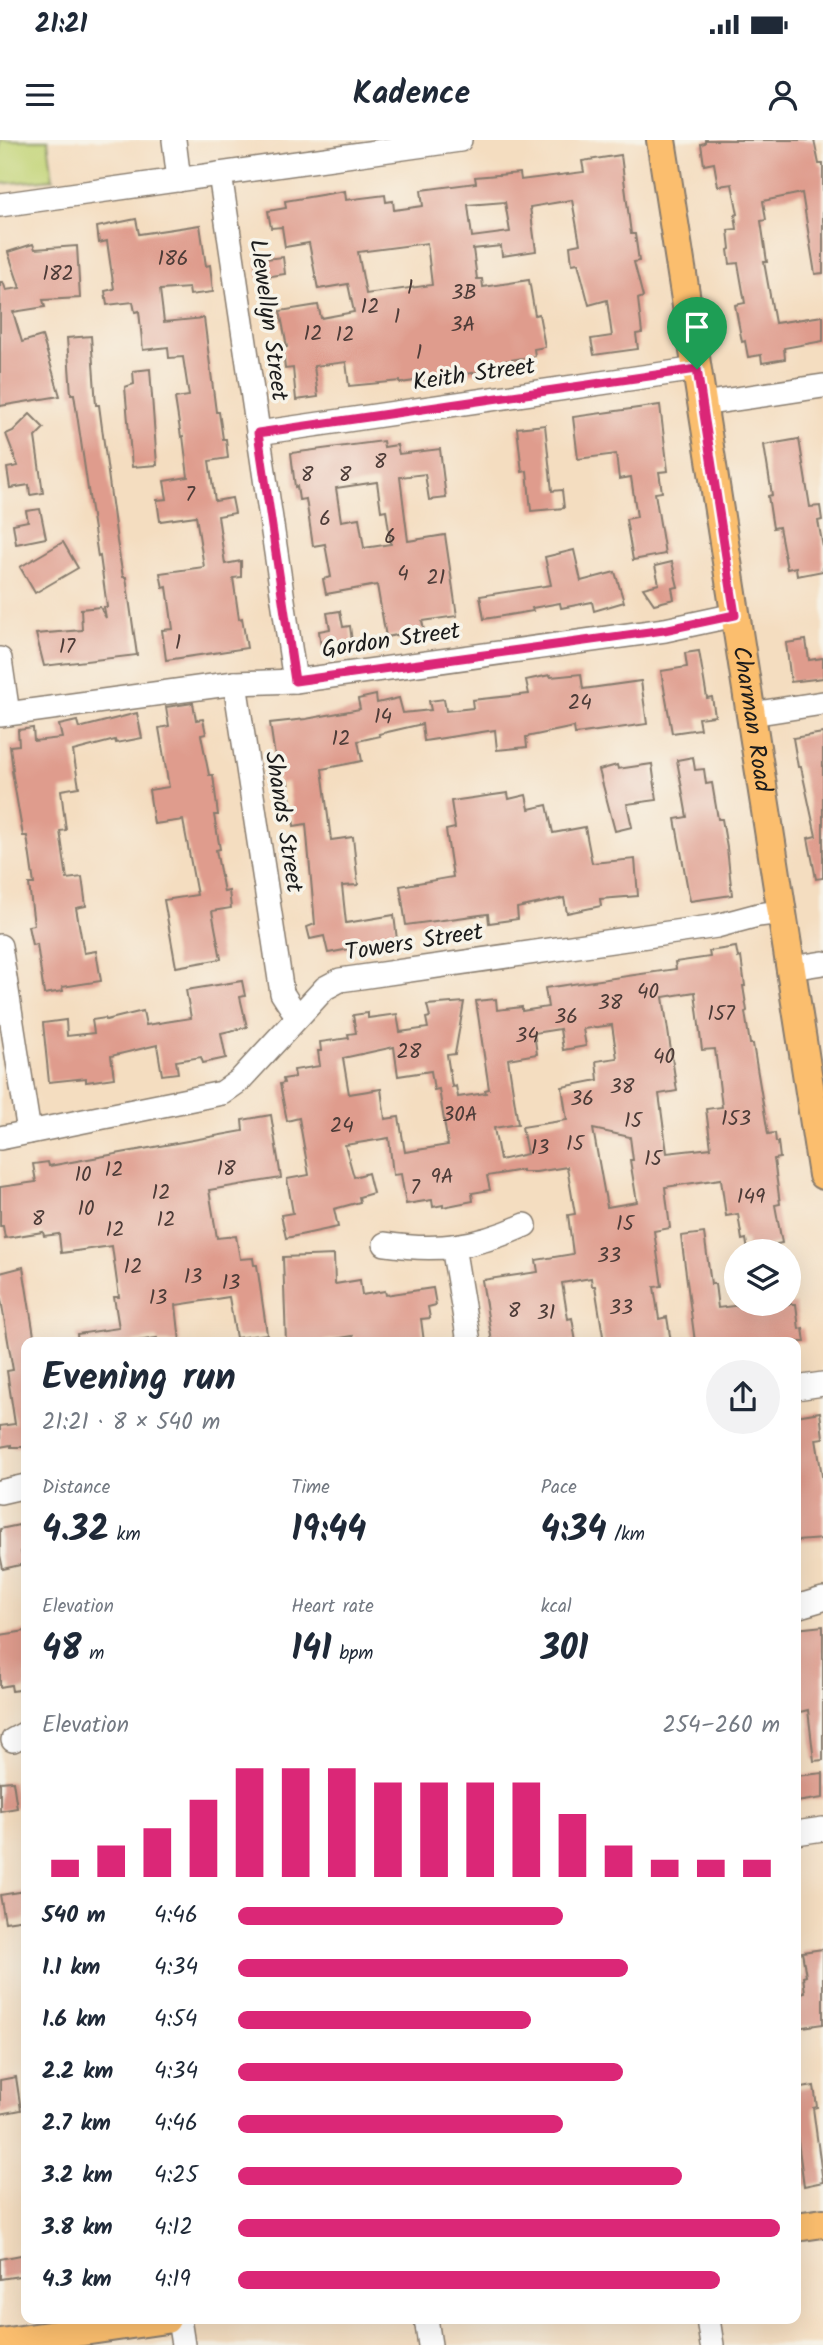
<!DOCTYPE html>
<meta charset="utf-8">
<style>
:root{--surface:#fff;--page:#f2f2f3;--text:#1f2937;--muted:#747a83;--accent:#db2777}
body{margin:0;font-family:Kalam,sans-serif;background:var(--page);color:var(--text);height:100vh;display:flex;flex-direction:column;font-size:26px;white-space:nowrap}
*{box-sizing:border-box;margin:0}
p{font-size:23px;color:var(--muted)}
.icon{flex:none;width:38px;height:38px;fill:none;stroke:currentColor;stroke-width:2;stroke-linecap:round;stroke-linejoin:round}
.map{position:relative;flex:1;overflow:hidden}
.details{position:absolute;left:21px;top:1197px;width:780px;height:987px;display:flex;flex-direction:column;background:var(--surface);border-radius:14px;box-shadow:0 7px 28px #0002}
.details>*{flex:none}
.fabs{position:absolute;left:724px;top:1099px;display:grid;gap:14px}
.fabs a{display:grid;place-items:center;width:77px;height:77px;border-radius:50%;background:var(--surface);box-shadow:0 7px 28px #0002;font-size:35px}
.pin{position:absolute;display:grid;place-items:center;width:60px;height:60px;color:#fff;margin:-72px -30px;border-radius:50% 50% 50% 0;rotate:-45deg;box-shadow:0 0 7px #0007}
.pin .icon{rotate:45deg}
.round{display:grid;place-items:center;flex:none;width:74px;height:74px;border-radius:37px;background:var(--page)}
.summary{display:flex;align-items:center;justify-content:space-between;height:119px;padding:0 21px}
h1{font-size:38px;font-weight:600;line-height:52px}
.stats{display:grid;grid-template-columns:repeat(3,1fr);gap:10px;height:119px;padding:7px 21px}
.stats div{display:grid;align-content:center}
.stats b{font-size:35px;font-weight:600}
.stats small{font-size:19px;font-weight:400}
.stats p{font-size:19px}
.chart{height:196px;padding:14px 21px}
.chart p{display:flex;justify-content:space-between}
.chart svg{width:100%;height:126px;margin-top:7px;stroke:var(--accent);stroke-width:6}
ul{padding:0 21px;list-style:none;font-size:23px}
li{display:grid;grid-template-columns:112px 84px 1fr;align-items:center;height:52px}
li i{height:18px;border-radius:9px;background:var(--accent)}
.status{display:flex;justify-content:space-between;align-items:center;height:49px;padding:0 35px;background:var(--surface);direction:ltr}
.status svg{height:19px;fill:currentColor}
header{display:flex;justify-content:space-between;align-items:center;height:91px;padding:0 21px;background:var(--surface);font-size:32px;font-weight:600}
.map>svg:first-child{display:block}
.green{fill:#c2d477;stroke:#6f784a;stroke-width:2}
.building{fill:#df9c8d;fill-rule:evenodd}
.lines{fill:none;stroke-linecap:round;stroke-linejoin:round}
.minor-casing{stroke:#887c6e;stroke-width:26}
.major-casing{stroke:#887c6e;stroke-width:32}
.minor{stroke:#fff;stroke-width:23}
.major{stroke:#fbbe6e;stroke-width:28}
.route-casing{stroke:#fff;stroke-width:14}
.route{stroke:#db2777;stroke-width:9}
.labels{text-anchor:middle;dominant-baseline:central;stroke-width:7;stroke-linejoin:round;paint-order:stroke}
.number-label{font-size:21px;fill:#4d3c38}
.street-label{font-size:24px;fill:#1c1c1c;stroke:#f7f3e8}
</style>
<div class="status"><b>21:21</b><svg viewBox="0 0 49 12"><path d="M0 12V9h3v3zM5 12V6h3v6zM10 12V3h3v9zM15 12V0h3v12zM26 1h20v11H26zM47 4h2v5h-2z"/></svg></div>
<header><svg class="icon" aria-label="menu" viewBox="0 0 24 24"><path d="M4 6h16M4 12h16M4 18h16"/></svg>Kadence<svg class="icon" aria-label="person" viewBox="0 0 24 24"><circle cx="12" cy="8" r="4"/><path d="M4 21q1-7 8-7t8 7"/></svg></header>
<div class="map">
<svg width="823" height="2205" viewBox="0 0 823 2205">
<rect width="100%" height="100%" fill="#f7f3e8"/>
<filter id="ink" filterUnits="userSpaceOnUse"><feTurbulence type="fractalNoise" baseFrequency=".0143" numOctaves="2"/><feDisplacementMap in="SourceGraphic" scale="14" xChannelSelector="R" yChannelSelector="G"/><feConvolveMatrix kernelMatrix="1 2 1 2 8 2 1 2 1" color-interpolation-filters="sRGB"/></filter>
<filter id="wash" filterUnits="userSpaceOnUse"><feTurbulence type="fractalNoise" baseFrequency=".00686" numOctaves="4" result="noise"/><feDisplacementMap in="SourceGraphic" scale="28" xChannelSelector="R" yChannelSelector="G"/><feGaussianBlur stdDeviation="1.57" result="paint"/><feColorMatrix in="noise" values="0 0 0 0 0 0 0 0 0 0 0 0 0 0 0 0 0 1.4 0 .05"/><feComposite in="paint" operator="in"/></filter>
<g filter="url(#wash)">
<rect width="100%" height="100%" fill="#f4ddc0"/>
<path class="green" d="M0 0H48L53 39 0 44Z"/>
<g id="blocks">
<g class="building">
<path d="M705 0H814L819 24H823V133L815 134 802 53 763 61 766 80 761 81 767 122H764L775 183 823 176V201L784 208 785 219 762 223 761 215 748 217 745 201 742 202 735 165 745 163 738 123 730 124 728 110 730 109 728 90 737 89 735 75 738 74 732 44 718 46 714 23 704 25 701 4 705 3Z"/>
<path d="M621 15 631 94H635L639 121 634 122 643 157 638 159 642 193 636 194 638 209 594 215 591 199 612 196 607 160 589 165 578 123 572 124 570 106 580 104 572 60 530 67 536 111 502 116 501 106 473 109 477 139H482L483 147 529 140 535 175 539 174 545 207 534 209 535 216 493 223 494 230 400 243V241L349 246 346 222 314 226 318 257 296 260 293 228 285 229 283 208 287 207 280 171 318 165 321 178 354 172 348 144 318 149 309 103 285 107 282 87 271 88 268 71 286 68 285 61 345 51 346 60 385 55 386 62 393 61 394 70 423 66 421 50 476 43 475 37 520 33 521 40 584 32 582 21ZM505 62 510 92 472 97 468 65ZM427 103 432 145 366 154 358 112Z"/>
<path d="M136 79 139 94 200 85 206 126 210 125 213 152 190 155 189 148 160 150 164 182 204 178 216 272H219L223 299H226L228 318 209 321 215 361 232 358 235 373 218 376 225 424 241 421V437L233 438 239 479 242 478 247 508 166 520 162 490 173 489 167 447 163 448 160 433 204 427 196 376 160 381 157 360 167 359 164 341 188 337 183 296 181 297 175 258 189 256 183 217 169 218 168 207 143 210 139 171 135 172 133 162 107 165 105 151 114 149 107 101 99 103 97 87Z"/>
<path d="M33 104 35 109 77 106 80 158 43 160 45 167 13 172 22 202 42 196 60 256 0 266V142H3L6 150 20 148 8 112Z"/>
<path d="M283 117 285 134 258 138 256 120Z"/>
<path d="M91 196 96 265H99L117 401 123 437H126L137 515 44 526 36 494 82 490 81 469 100 467 106 478 104 467H107L100 416 98 417 74 254H71L67 198Z"/>
<path d="M150 229 157 325 132 327 125 247 134 244 133 231Z"/>
<path d="M660 265 668 331 659 332 662 352 655 353 665 414 633 420 626 379 637 377 631 337 619 339 616 314 578 319 573 277Z"/>
<path d="M30 274 44 288 35 297 43 353 30 355 29 345 10 348 7 328 18 326 6 294 13 291Z"/>
<path d="M545 285 552 351 562 350 564 368 531 371 527 331 522 332 517 288Z"/>
<path d="M799 299 810 367 820 366 822 380 818 381 823 407V431L797 436 796 427 787 429 779 387 773 388 768 356 772 355 764 305Z"/>
<path d="M383 301 384 307 397 305 399 314 440 309 446 358 429 360 425 334 400 337 408 401 445 395 457 476 422 481 424 490 386 497 377 445 326 454 323 439 331 437 325 404 313 406 306 359 299 360 297 346 295 347 291 313ZM377 342 381 371 386 370 391 404 364 408 359 378 341 381 336 348Z"/>
<path d="M40 369 46 398 16 404 13 384 28 381 26 371Z"/>
<path d="M63 402 78 428 35 453 20 427Z"/>
<path d="M574 410 581 441 615 432 624 462 594 471 592 462 561 468 560 463 532 468 533 471 484 479 480 456 551 445 545 417Z"/>
<path d="M672 422 678 447 672 448 674 459 654 464 643 448 659 444 655 426Z"/>
<path d="M340 471 343 487 350 486 352 502 321 507 319 491 330 489 327 473Z"/>
<path d="M806 500 809 520 823 518V538L791 542 786 503Z"/>
<path d="M699 511 707 558 712 557 715 576 698 578 700 589 672 593 661 531 687 527 685 513Z"/>
<path d="M581 534 583 549 641 541 647 584 575 594 574 587 526 597 527 607 497 610 495 590 424 601 422 584 379 594 380 596 358 601 362 621 322 629 331 700 353 697 358 745 342 746 346 783 394 775 397 800 328 813 324 796 310 799 307 787 315 784 306 684 294 686 288 642 279 644 270 583 306 579 360 569 358 559 376 555 377 563 399 558 403 573 431 570 429 561 444 559 446 571 473 568 472 560 529 554 526 540 550 535 551 537Z"/>
<path d="M193 563 196 580 203 579 206 594 201 595 209 635H213L218 675H214L220 709 216 710 224 752 229 751 231 768 212 771 221 819 176 827 164 760 197 755 183 680 154 684 149 650 169 647 159 588 169 586 166 567Z"/>
<path d="M137 573 142 598 116 603 115 600 73 611 79 647 61 650 66 690 60 691 67 739 82 737 86 766 76 768 84 813 96 811 101 841 62 847 63 851 44 854 37 804 32 805 28 786 34 785 29 744H34L27 696H23L12 631 13 630 10 606 19 605 18 590 33 588 34 601 62 598 59 585 77 581 79 588Z"/>
<path d="M823 593V738L816 739 808 698 816 696 801 627H798L793 598Z"/>
<path d="M693 617 695 630 704 629 706 644 712 643 718 679H722L727 708 732 755 690 761 675 679 687 677 677 620Z"/>
<path d="M652 624 657 660 627 664 632 687 615 691 599 630 617 625 618 629Z"/>
<path d="M508 653 509 659 526 655 529 669 547 665 553 693 585 687 592 723 635 719 638 756 600 759 601 766 567 773 564 758 517 768 518 779 489 783 488 774 406 785 400 746 453 737 446 690 455 688 451 661Z"/>
<path d="M736 807 738 818 741 817 745 846H743L747 871 745 872 750 904H753L768 994 775 993 776 1002H778L780 1018 774 1019 780 1064 775 1065 782 1103 767 1106 768 1111H748L746 1099 742 1100 738 1074 726 1076 721 1039 665 1047 670 1088 654 1091 662 1146 654 1147 659 1179 667 1177 671 1202H604L595 1146H592L591 1138 562 1143 568 1179 572 1178 576 1202H492L482 1140 538 1132 536 1120 573 1114 568 1075 575 1074 567 1027 536 1032H522V1030L487 1036 490 1050 472 1053 473 1061 443 1067V1065L433 1067 432 1060 406 1064 401 1034 393 1035 389 998 345 1005 354 1037 368 1033 373 1053 359 1057 360 1062 334 1069 338 1087 286 1098 281 1075 293 1073 287 1039 309 1035 299 978 287 981 280 944 284 943 283 939 295 937 294 930 320 926 318 911H321L320 902 349 898 348 894 356 893 353 875 368 873V878L397 874 400 892 428 888 426 878 430 877 427 865 464 862 455 914 447 915 452 947 456 946 458 957 486 953 485 950 489 949 476 861 496 859 497 870 522 867V871L548 867 545 848 676 829 675 822 710 817 709 811ZM695 852 702 910 715 909 722 967 706 969 711 1008 667 1013 659 954 677 951 663 857ZM612 885 617 918 596 921 598 940 562 947 567 980 522 987 527 1014 500 1020 494 988 518 984 508 919 537 914 534 893 560 889 563 910 586 906 583 889ZM394 907 398 936 431 931 434 950 439 949 448 1005 405 1012 399 977 385 979 381 949 349 954 343 918ZM593 989 630 997 633 1020H630L637 1062 607 1067Z"/>
<path d="M242 841 245 856 240 857 247 887 221 893 226 918 203 923 201 917 176 921 178 933 162 935 157 905 111 916 114 938 86 942V938L49 942 43 883 66 880 67 896 94 893 92 880 105 878 106 880 143 871 146 885 191 878 186 850Z"/>
<path d="M271 975 281 1038 209 1050 217 1098 236 1096 240 1119 253 1118 254 1125H257L267 1194 236 1198 229 1157 176 1165 180 1202H158L157 1198 132 1202H78L77 1194 119 1188 114 1157H119L112 1106 61 1113 59 1094 44 1096 43 1092 5 1098 3 1086H0V1047L36 1042 33 1024 48 1022 49 1026 243 991 242 980Z"/>
<path d="M704 1093 711 1144H715L718 1168 750 1164H796L799 1189 803 1188 805 1202H695L681 1096Z"/>
<path d="M334 1115 335 1144 360 1140 362 1155 385 1151 386 1155 433 1148 436 1165 428 1167 430 1178 421 1179 424 1202H355L353 1196 317 1202H286L283 1117Z"/>
<path d="M23 1127 35 1202H26V1307H11V1305L0 1307V1286L15 1284 7 1231 13 1230 0 1154V1133Z"/>
<path d="M820 1272 823 1298 816 1299 823 1342V1399L796 1401V1276Z"/>
<path d="M19 1385 26 1414 21 1412 24 1424 3 1429 0 1415V1389Z"/>
<path d="M823 1486V1620L814 1621 808 1570 796 1573V1489Z"/>
<path d="M26 1491V1549L12 1551 11 1545 0 1547V1495Z"/>
<path d="M823 1633V1658L796 1662V1636Z"/>
<path d="M13 1641 17 1668 0 1671V1642Z"/>
<path d="M26 1751V1779L5 1782 0 1755Z"/>
<path d="M823 1809V1884L796 1888V1854L805 1852 803 1837 806 1836 802 1812Z"/>
<path d="M16 1937 21 1970 0 1974V1940Z"/>
<path d="M814 1946 817 1967 813 1968 823 2042 804 2046 796 1987V1949Z"/>
<path d="M26 2114V2135L0 2139V2119Z"/>
</g>
</g>
</g>
<g filter="url(#ink)">
<use href="#blocks" fill-opacity="0" stroke="#887c6e" stroke-width="2"/>
<g class="lines">
<defs>
<g id="minor">
<path d="M174 0 179 40"/>
<path d="M220 34 295 541"/>
<path d="M0 65 460 0"/>
<path d="M702 264 823 246"/>
<path d="M258 293 697 229"/>
<path d="M0 519 8 574"/>
<path d="M235 543 282 853 291 867 300 874"/>
<path d="M751 574 823 563"/>
<path d="M0 575 235 543 295 541 665 490 735 475"/>
<path d="M0 806 29 992"/>
<path d="M791 828 823 823"/>
<path d="M0 998 222 953 239 941 325 848 340 840 717 786 758 775 782 772"/>
<path d="M385 1104C438 1112 476 1107 525 1085"/>
<path d="M453 1106 469 1202"/>
<path d="M796 1248 823 1244"/>
<path d="M0 1352 26 1346"/>
<path d="M796 1467 823 1459"/>
<path d="M13 1600 26 1593"/>
<path d="M796 1693 823 1689"/>
<path d="M179 2179 183 2205"/>
<path d="M426 2179 430 2205"/>
<path d="M708 2179 712 2205"/>
</g>
<g id="major">
<path id="s1" d="M661 0 823 1035"/>
<path d="M796 2087 823 2083"/>
<path d="M0 2203 166 2179"/>
</g>
</defs>
<use href="#minor" class="minor-casing"/>
<use href="#major" class="major-casing"/>
<use href="#minor" class="minor"/>
<use href="#major" class="major"/>
</g>
</g>
<g class="lines" filter="url(#ink)">
<defs>
<path id="route" d="M697 229 735 475 664 490 295 541 258 293Z"/>
</defs>
<use href="#route" class="route-casing"/>
<use href="#route" class="route"/>
</g>
<g class="labels">
<g class="number-label">
<text x="173" y="119">186</text>
<text x="58" y="134">182</text>
<text x="410" y="148">1</text>
<text x="464" y="153">3B</text>
<text x="370" y="167">12</text>
<text x="397" y="177">1</text>
<text x="463" y="185">3A</text>
<text x="313" y="194">12</text>
<text x="345" y="195">12</text>
<text x="419" y="213">1</text>
<text x="380" y="322">8</text>
<text x="307" y="335">8</text>
<text x="345" y="335">8</text>
<text x="190" y="355">7</text>
<text x="325" y="379">6</text>
<text x="390" y="397">6</text>
<text x="403" y="434">4</text>
<text x="436" y="438">21</text>
<text x="178" y="503">1</text>
<text x="67" y="507">17</text>
<text x="580" y="563">24</text>
<text x="383" y="577">14</text>
<text x="341" y="599">12</text>
<text x="648" y="852">40</text>
<text x="610" y="863">38</text>
<text x="721" y="874">157</text>
<text x="566" y="877">36</text>
<text x="527" y="896">34</text>
<text x="409" y="912">28</text>
<text x="664" y="917">40</text>
<text x="622" y="947">38</text>
<text x="582" y="959">36</text>
<text x="460" y="975">30A</text>
<text x="736" y="979">153</text>
<text x="633" y="981">15</text>
<text x="342" y="986">24</text>
<text x="575" y="1004">15</text>
<text x="540" y="1008">13</text>
<text x="653" y="1019">15</text>
<text x="226" y="1029">18</text>
<text x="114" y="1030">12</text>
<text x="83" y="1035">10</text>
<text x="442" y="1037">9A</text>
<text x="415" y="1048">7</text>
<text x="161" y="1053">12</text>
<text x="751" y="1057">149</text>
<text x="86" y="1069">10</text>
<text x="38" y="1079">8</text>
<text x="166" y="1080">12</text>
<text x="625" y="1084">15</text>
<text x="115" y="1090">12</text>
<text x="609" y="1116">33</text>
<text x="133" y="1127">12</text>
<text x="193" y="1137">13</text>
<text x="231" y="1143">13</text>
<text x="158" y="1158">13</text>
<text x="621" y="1168">33</text>
<text x="514" y="1171">8</text>
<text x="546" y="1173">31</text>
</g>
<g class="street-label">
<text transform="translate(268 180) rotate(82)">Llewellyn Street</text>
<text transform="translate(474 235) rotate(-8)">Keith Street</text>
<text transform="translate(391 501) rotate(-8)">Gordon Street</text>
<text stroke="none"><textPath href="#s1" startOffset="586">Charman Road</textPath></text>
<text transform="translate(283 682) rotate(81)">Shands Street</text>
<text transform="translate(414 803) rotate(-9)">Towers Street</text>
</g>
</g>
</svg>
<div class="fabs">
<a><svg class="icon" aria-label="layers" viewBox="0 0 24 24"><path d="M12 4l9 5-9 5-9-5zM3 14l9 5 9-5"/></svg></a>
</div>
<div class="pin" style="left:697px;top:229px;background:#1e9e55"><svg class="icon" aria-label="arrive" viewBox="0 0 24 24"><path d="M6 21V4h12l-3 4 3 4H6"/></svg></div>
<section class="details">
<div class="summary"><div><h1>Evening run</h1><p>21:21 · 8 × 540 m</p></div><a class="round"><svg class="icon" aria-label="share" viewBox="0 0 24 24"><path d="M12 15V3M7 8l5-5 5 5M5 13v7h14v-7"/></svg></a></div>
<div class="stats">
<div><p>Distance</p><b>4.32<small> km</small></b></div>
<div><p>Time</p><b>19:44</b></div>
<div><p>Pace</p><b>4:34<small> /km</small></b></div>
</div>
<div class="stats">
<div><p>Elevation</p><b>48<small> m</small></b></div>
<div><p>Heart rate</p><b>141<small> bpm</small></b></div>
<div><p>kcal</p><b>301</b></div>
</div>
<div class="chart"><p><span>Elevation</span>254–260 m</p>
<svg viewBox="0 0 160 44" preserveAspectRatio="none"><path d="M5 44V38M15 44V33M25 44V27M35 44V17M45 44V6M55 44V6M65 44V6M75 44V11M85 44V11M95 44V11M105 44V11M115 44V22M125 44V33M135 44V38M145 44V38M155 44V38"/></svg>
</div>
<ul>
<li><b>540 m</b>4:46<i style="width:60%"></i></li>
<li><b>1.1 km</b>4:34<i style="width:72%"></i></li>
<li><b>1.6 km</b>4:54<i style="width:54%"></i></li>
<li><b>2.2 km</b>4:34<i style="width:71%"></i></li>
<li><b>2.7 km</b>4:46<i style="width:60%"></i></li>
<li><b>3.2 km</b>4:25<i style="width:82%"></i></li>
<li><b>3.8 km</b>4:12<i style="width:100%"></i></li>
<li><b>4.3 km</b>4:19<i style="width:89%"></i></li>
</ul>
</section>
</div>
